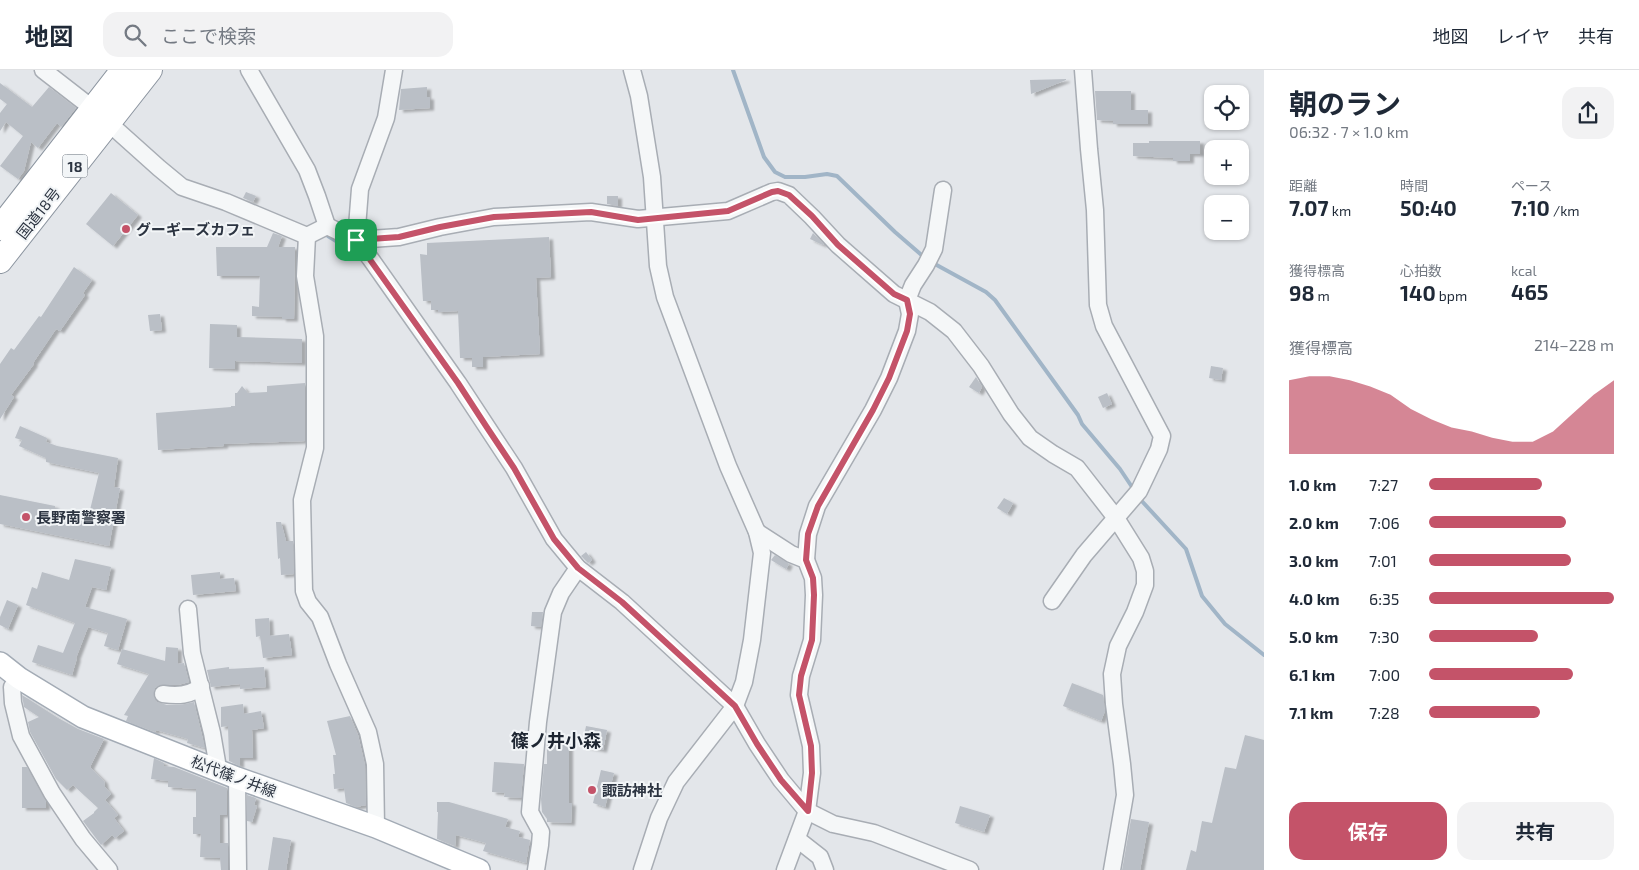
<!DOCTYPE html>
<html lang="ja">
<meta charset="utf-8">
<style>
:root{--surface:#fff;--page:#f2f2f3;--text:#1f2937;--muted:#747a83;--line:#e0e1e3;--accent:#c45369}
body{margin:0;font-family:"Exo 2","Noto Sans JP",sans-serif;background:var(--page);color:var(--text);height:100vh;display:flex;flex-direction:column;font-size:19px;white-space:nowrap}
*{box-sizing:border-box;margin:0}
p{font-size:16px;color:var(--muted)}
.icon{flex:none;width:28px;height:28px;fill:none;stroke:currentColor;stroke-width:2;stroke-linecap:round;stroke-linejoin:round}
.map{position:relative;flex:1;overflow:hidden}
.panel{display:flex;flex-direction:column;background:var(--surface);width:375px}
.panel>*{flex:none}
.controls{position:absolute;left:1204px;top:15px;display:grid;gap:10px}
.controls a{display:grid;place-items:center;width:45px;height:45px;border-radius:10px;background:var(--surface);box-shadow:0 1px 4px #0004;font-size:25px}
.pin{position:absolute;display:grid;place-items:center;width:42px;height:42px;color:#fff;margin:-21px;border-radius:10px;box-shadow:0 2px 8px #0006}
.round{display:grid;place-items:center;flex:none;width:52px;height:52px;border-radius:15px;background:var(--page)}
.headline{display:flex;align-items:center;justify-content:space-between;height:85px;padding:0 25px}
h1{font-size:28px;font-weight:700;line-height:38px}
.figures{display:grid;grid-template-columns:repeat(3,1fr);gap:8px;height:85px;padding:5px 25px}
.figures div{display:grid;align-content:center}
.figures b{font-size:21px;font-weight:700}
.figures small{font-size:14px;font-weight:400}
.figures p{font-size:14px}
.chart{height:140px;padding:10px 25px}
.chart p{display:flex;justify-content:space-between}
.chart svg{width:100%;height:90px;margin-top:5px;fill:var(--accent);opacity:.7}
.cta{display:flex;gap:10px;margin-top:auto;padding:10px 25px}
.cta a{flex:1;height:58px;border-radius:15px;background:var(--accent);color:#fff;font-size:20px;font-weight:700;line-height:58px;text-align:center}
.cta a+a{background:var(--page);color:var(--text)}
ul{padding:0 25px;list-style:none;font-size:16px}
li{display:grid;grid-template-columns:80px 60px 1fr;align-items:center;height:38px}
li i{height:12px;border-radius:6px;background:var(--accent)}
header{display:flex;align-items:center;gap:30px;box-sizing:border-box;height:70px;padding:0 25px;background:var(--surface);border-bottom:1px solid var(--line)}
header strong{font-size:24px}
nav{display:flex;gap:28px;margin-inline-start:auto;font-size:18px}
.search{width:350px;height:45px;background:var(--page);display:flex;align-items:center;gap:12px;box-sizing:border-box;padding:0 18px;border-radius:15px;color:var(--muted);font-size:19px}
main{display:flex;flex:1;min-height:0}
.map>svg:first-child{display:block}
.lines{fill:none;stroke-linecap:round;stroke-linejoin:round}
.stream{stroke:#a1b5c7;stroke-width:4}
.building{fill:#babfc6;filter:url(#shadow)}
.minor-casing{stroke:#a8adb4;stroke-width:19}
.major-casing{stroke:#a3abb5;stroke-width:24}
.highway-casing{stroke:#8b949f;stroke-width:26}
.minor{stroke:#f5f7f8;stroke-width:16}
.major{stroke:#fff;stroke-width:21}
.highway{stroke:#fff;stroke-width:24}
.route-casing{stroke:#fff;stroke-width:10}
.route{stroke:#c45369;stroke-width:6}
.poi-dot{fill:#c45369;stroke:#f2f5f7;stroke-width:2}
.labels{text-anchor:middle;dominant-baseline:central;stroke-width:4;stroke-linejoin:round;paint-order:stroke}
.shield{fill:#f2f5f7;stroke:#676e78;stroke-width:1}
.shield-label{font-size:14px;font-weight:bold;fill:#2c3441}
.street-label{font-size:15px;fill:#2c3441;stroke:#f2f5f7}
.poi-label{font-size:15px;font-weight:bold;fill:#2c3441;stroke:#f2f5f7;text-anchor:start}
.quarter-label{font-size:18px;font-weight:bold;fill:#1e2632;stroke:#f2f5f7}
</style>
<header>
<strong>地図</strong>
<div class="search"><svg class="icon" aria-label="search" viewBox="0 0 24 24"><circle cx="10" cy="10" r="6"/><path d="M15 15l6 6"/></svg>ここで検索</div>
<nav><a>地図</a><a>レイヤ</a><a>共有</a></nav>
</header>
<main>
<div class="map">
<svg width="1264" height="800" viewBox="0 0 1264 800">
<defs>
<filter id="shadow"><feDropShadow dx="4" dy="2.5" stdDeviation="1" flood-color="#0004"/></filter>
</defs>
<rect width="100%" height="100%" fill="#e3e6ea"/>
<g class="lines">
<g class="stream">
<path d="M733 0 764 87 775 102 785 107H805L827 104 837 106 895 162 925 188"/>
<path d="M328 166 360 186"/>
<path d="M933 193 986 222 995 230 1078 345 1082 354 1120 399 1134 420"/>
<path d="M1139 428 1186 479 1202 526 1225 554 1264 585"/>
</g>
</g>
<g class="building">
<path d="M1066 9V10L1031 24 1030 10Z"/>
<path d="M0 13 32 37 49 17 76 38 61 57 57 53 38 78 31 72 24 101 18 109 0 96 23 66 6 52 0 61V43L7 34 0 29Z"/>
<path d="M427 17V27H430V38L399 40 401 19Z"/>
<path d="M1095 21H1131V40H1148V54H1113V51L1097 50Z"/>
<path d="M1149 71H1200V84H1190V91H1173V88L1133 86V73H1149Z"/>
<path d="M246 122 256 126 253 132 243 128Z"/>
<path d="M111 123 138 145 113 176 86 154Z"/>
<path d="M607 126H618V136L607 134Z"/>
<path d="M273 163 282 166 278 177H295L294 249H282V247L252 246V236L259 237 260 206H217L216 177H267Z"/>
<path d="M813 163 824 174 823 175 810 169Z"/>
<path d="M549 167 551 207 536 208 540 284 483 287V297H472V288H460L458 241 438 242V240H431V231H423L420 184 427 185V173Z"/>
<path d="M74 197 92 210 83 223 85 225 60 261 56 259 33 293 34 294 11 325 14 327 0 349V294L11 278 14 280 39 246 41 247Z"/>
<path d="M160 244 162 260 150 261 148 245Z"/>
<path d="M210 254 237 255V267L302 269V293L235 291V299L209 298Z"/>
<path d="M1211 296 1223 298 1221 310 1209 308Z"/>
<path d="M976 307 982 317 979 323 969 317Z"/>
<path d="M305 313V371L224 374V376L158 380 156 343 231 337V336H235V323H237L242 316 248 323 267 322V316Z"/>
<path d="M1107 323 1112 334 1103 338 1098 327Z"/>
<path d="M20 356 47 368 46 372 57 376 118 388 114 417 120 418 109 476 0 454V425L55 436V438L89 444 99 403 46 392V388L19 376 22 370 15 368Z"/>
<path d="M1004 428 1013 433 1007 444 997 438Z"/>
<path d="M276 452H281L286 471H293L294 504 281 505 280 488 278 489Z"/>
<path d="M586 482 592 490 588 493 581 486Z"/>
<path d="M775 485 789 494 786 499 771 490Z"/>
<path d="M75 489 111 497 106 520 92 517 85 537 127 549 118 580 104 576 108 563 88 557 76 588H77L72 605 32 592 38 575 63 583 75 553 26 535 32 517 37 519 42 502 69 510Z"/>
<path d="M220 502V509L234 508 236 521 193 525 191 505Z"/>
<path d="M7 530 18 535 8 559 0 555V547Z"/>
<path d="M532 542H543L541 557 531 556Z"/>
<path d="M269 548 270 566 289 564 292 585 263 588 260 566 256 567 255 549Z"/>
<path d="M166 577 178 578V594L184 593 189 612 178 615H160L155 618 154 627 157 632 167 635H180L194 632 205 678 187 673 188 669 156 660 155 662 126 651 128 646 124 645 149 604 117 594 122 579 165 591Z"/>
<path d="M229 597V599L264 597 266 617 240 619V614L211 617 207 600Z"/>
<path d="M1072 613 1103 625 1105 641 1101 651 1063 636Z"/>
<path d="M22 625 58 648 78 659 104 669 90 697 104 711 105 717 111 724 105 730 118 745 114 748 124 761 115 768 112 765 101 775 83 751 94 743V742L98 738 73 715 67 720 56 709 30 662 28 652 39 647 24 637Z"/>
<path d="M243 634 244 644 261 641 264 658 252 660 253 688H240V696L229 691 228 656 221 657V637Z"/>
<path d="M350 646 358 665 365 695 366 735 356 737 346 733 344 718 334 719 333 704H335L333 685H336L327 651Z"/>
<path d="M586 656 607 660 603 680 582 676Z"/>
<path d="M1245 665 1264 670V800H1186L1191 780 1196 782 1202 751 1212 753 1225 697 1236 699Z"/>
<path d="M547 673H569V733H572L571 753 547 752V749L542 742 541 729 544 694H547Z"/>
<path d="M154 688 164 693V696L174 697 227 718V745H220V773H228V800H221L220 788 200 787 201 764H193V747H196V719L168 717V711L151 709Z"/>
<path d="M494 692 524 694 521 728 504 727 505 723 492 722Z"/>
<path d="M22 697H27L46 732V738H22Z"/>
<path d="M601 700 614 703 605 737 593 733Z"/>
<path d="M247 725 256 728 254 735 257 736 252 752 247 751Z"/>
<path d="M437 732H449L508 749 505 757 520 761 518 767 530 770 526 793 483 781 486 773 456 765 455 776 437 769 438 742H437Z"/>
<path d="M960 736 990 745 984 762 955 753Z"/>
<path d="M1131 749 1149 752 1140 800H1122Z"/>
<path d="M273 767 291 770 286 800H268Z"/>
</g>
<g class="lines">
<defs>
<g id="minor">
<path d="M43 0 92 38 159 98 182 117 226 132 307 166 327 156 356 170 370 188 458 313 514 398 554 469 578 498 622 532 735 636 757 674 781 710 807 741 833 754 874 763 970 800"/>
<path d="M249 0 307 100 317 126 327 156"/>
<path d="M632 0 639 26 652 107 658 196 665 227 728 396 757 462 762 483 752 570 744 612 735 636 676 712 659 748 642 800"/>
<path d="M307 166 305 206 315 266V378L302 430 304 521 308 532 320 547 338 594 368 662 375 694 376 757"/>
<path d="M356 170 399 167 440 157 494 147 591 142 638 149 728 141 772 122 778 121 789 125 812 147 838 175 894 224 930 242 954 261 981 296 1011 344 1030 368 1053 384 1077 398 1116 448 1141 488 1145 501V515L1135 542 1118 576 1112 604 1114 634 1122 694 1125 725 1112 800"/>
<path d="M356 170 360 119 386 48 394 0"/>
<path d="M757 462 791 484 806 490 813 508 814 525 812 570 801 606 799 625 811 676 812 703 807 741 785 800"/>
<path d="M806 490 808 464 817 436 873 340 889 308 907 261 910 244 907 230 913 215 926 195 934 179 943 120"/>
<path d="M1052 531 1084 485 1139 421 1159 379 1162 366 1104 256 1098 235 1095 140 1089 79 1083 0"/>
<path d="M188 539 192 583 212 663 217 692 214 699"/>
<path d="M19 608 12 617 13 633 21 666 52 723 83 769 109 800"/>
<path d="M163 624C177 626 191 626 201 616"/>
<path d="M237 708 238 800"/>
<path d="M797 769 820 787 825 800"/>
<path d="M536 800 540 775 541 762 530 742 538 652 553 542 561 523 578 498"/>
</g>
<path id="major" d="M0 593 19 608 83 647 237 708 376 757 479 800"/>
<g id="highway">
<path d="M0 158 123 0"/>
<path d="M0 191 150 0"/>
</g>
</defs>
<use href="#minor" class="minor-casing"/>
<use href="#major" class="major-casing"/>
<use href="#highway" class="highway-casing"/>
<use href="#minor" class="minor"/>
<use href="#major" class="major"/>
<use href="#highway" class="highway"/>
</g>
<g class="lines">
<defs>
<path id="route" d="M778 121 789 125 812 146 838 175 894 224 907 230 910 244 907 261 889 308 873 340 818 436 808 464 806 490 813 508 814 525 812 570 801 606 799 625 811 676 812 703 808 741 781 710 757 674 735 636 622 532 578 498 554 469 514 398 486 356 458 313 356 170 399 167 440 157 494 147 591 142 638 150 728 141 772 122Z"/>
</defs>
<use href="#route" class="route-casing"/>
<use href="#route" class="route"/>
</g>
<g class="poi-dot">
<circle cx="126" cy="159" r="5"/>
<circle cx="26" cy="447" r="5"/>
<circle cx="592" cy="720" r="5"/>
</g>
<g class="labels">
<rect class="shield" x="62.5" y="84.5" width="25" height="23" rx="4"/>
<g class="shield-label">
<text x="75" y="96">18</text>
</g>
<g class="street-label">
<text transform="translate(38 143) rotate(-52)">国道18号</text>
<text transform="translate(234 706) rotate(21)">松代篠ノ井線</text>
</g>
<g class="poi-label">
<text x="136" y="159">グーギーズカフェ</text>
<text x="36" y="447">長野南警察署</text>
<text x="602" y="720">諏訪神社</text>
</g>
<g class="quarter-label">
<text x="556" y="670">篠ノ井小森</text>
</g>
</g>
</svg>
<div class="controls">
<a><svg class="icon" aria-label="locate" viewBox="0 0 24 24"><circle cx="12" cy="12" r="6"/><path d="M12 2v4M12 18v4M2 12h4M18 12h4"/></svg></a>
<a>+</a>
<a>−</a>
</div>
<div class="pin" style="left:356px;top:170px;background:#1e9e55"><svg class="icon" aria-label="arrive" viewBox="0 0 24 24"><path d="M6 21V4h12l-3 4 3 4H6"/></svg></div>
</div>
<section class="panel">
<div class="headline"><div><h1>朝のラン</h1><p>06:32 · 7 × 1.0 km</p></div><a class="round"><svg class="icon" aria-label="share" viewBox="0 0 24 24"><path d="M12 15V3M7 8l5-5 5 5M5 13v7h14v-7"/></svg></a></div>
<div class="figures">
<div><p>距離</p><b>7.07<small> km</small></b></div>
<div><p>時間</p><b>50:40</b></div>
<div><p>ペース</p><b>7:10<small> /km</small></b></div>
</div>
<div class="figures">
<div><p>獲得標高</p><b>98<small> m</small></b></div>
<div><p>心拍数</p><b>140<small> bpm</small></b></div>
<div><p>kcal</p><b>465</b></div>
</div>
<div class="chart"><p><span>獲得標高</span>214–228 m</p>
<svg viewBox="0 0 160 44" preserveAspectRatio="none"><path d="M0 44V8L10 6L20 6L30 8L40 11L50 15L60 22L70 27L80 31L90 33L100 36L110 38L120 38L130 33L140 24L150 15L160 8V44z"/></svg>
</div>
<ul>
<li><b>1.0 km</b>7:27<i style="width:61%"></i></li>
<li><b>2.0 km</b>7:06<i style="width:74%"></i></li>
<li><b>3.0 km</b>7:01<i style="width:77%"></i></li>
<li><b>4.0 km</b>6:35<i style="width:100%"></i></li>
<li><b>5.0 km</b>7:30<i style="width:59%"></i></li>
<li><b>6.1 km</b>7:00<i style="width:78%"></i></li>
<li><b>7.1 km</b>7:28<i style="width:60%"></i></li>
</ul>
<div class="cta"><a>保存</a><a>共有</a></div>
</section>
</main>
